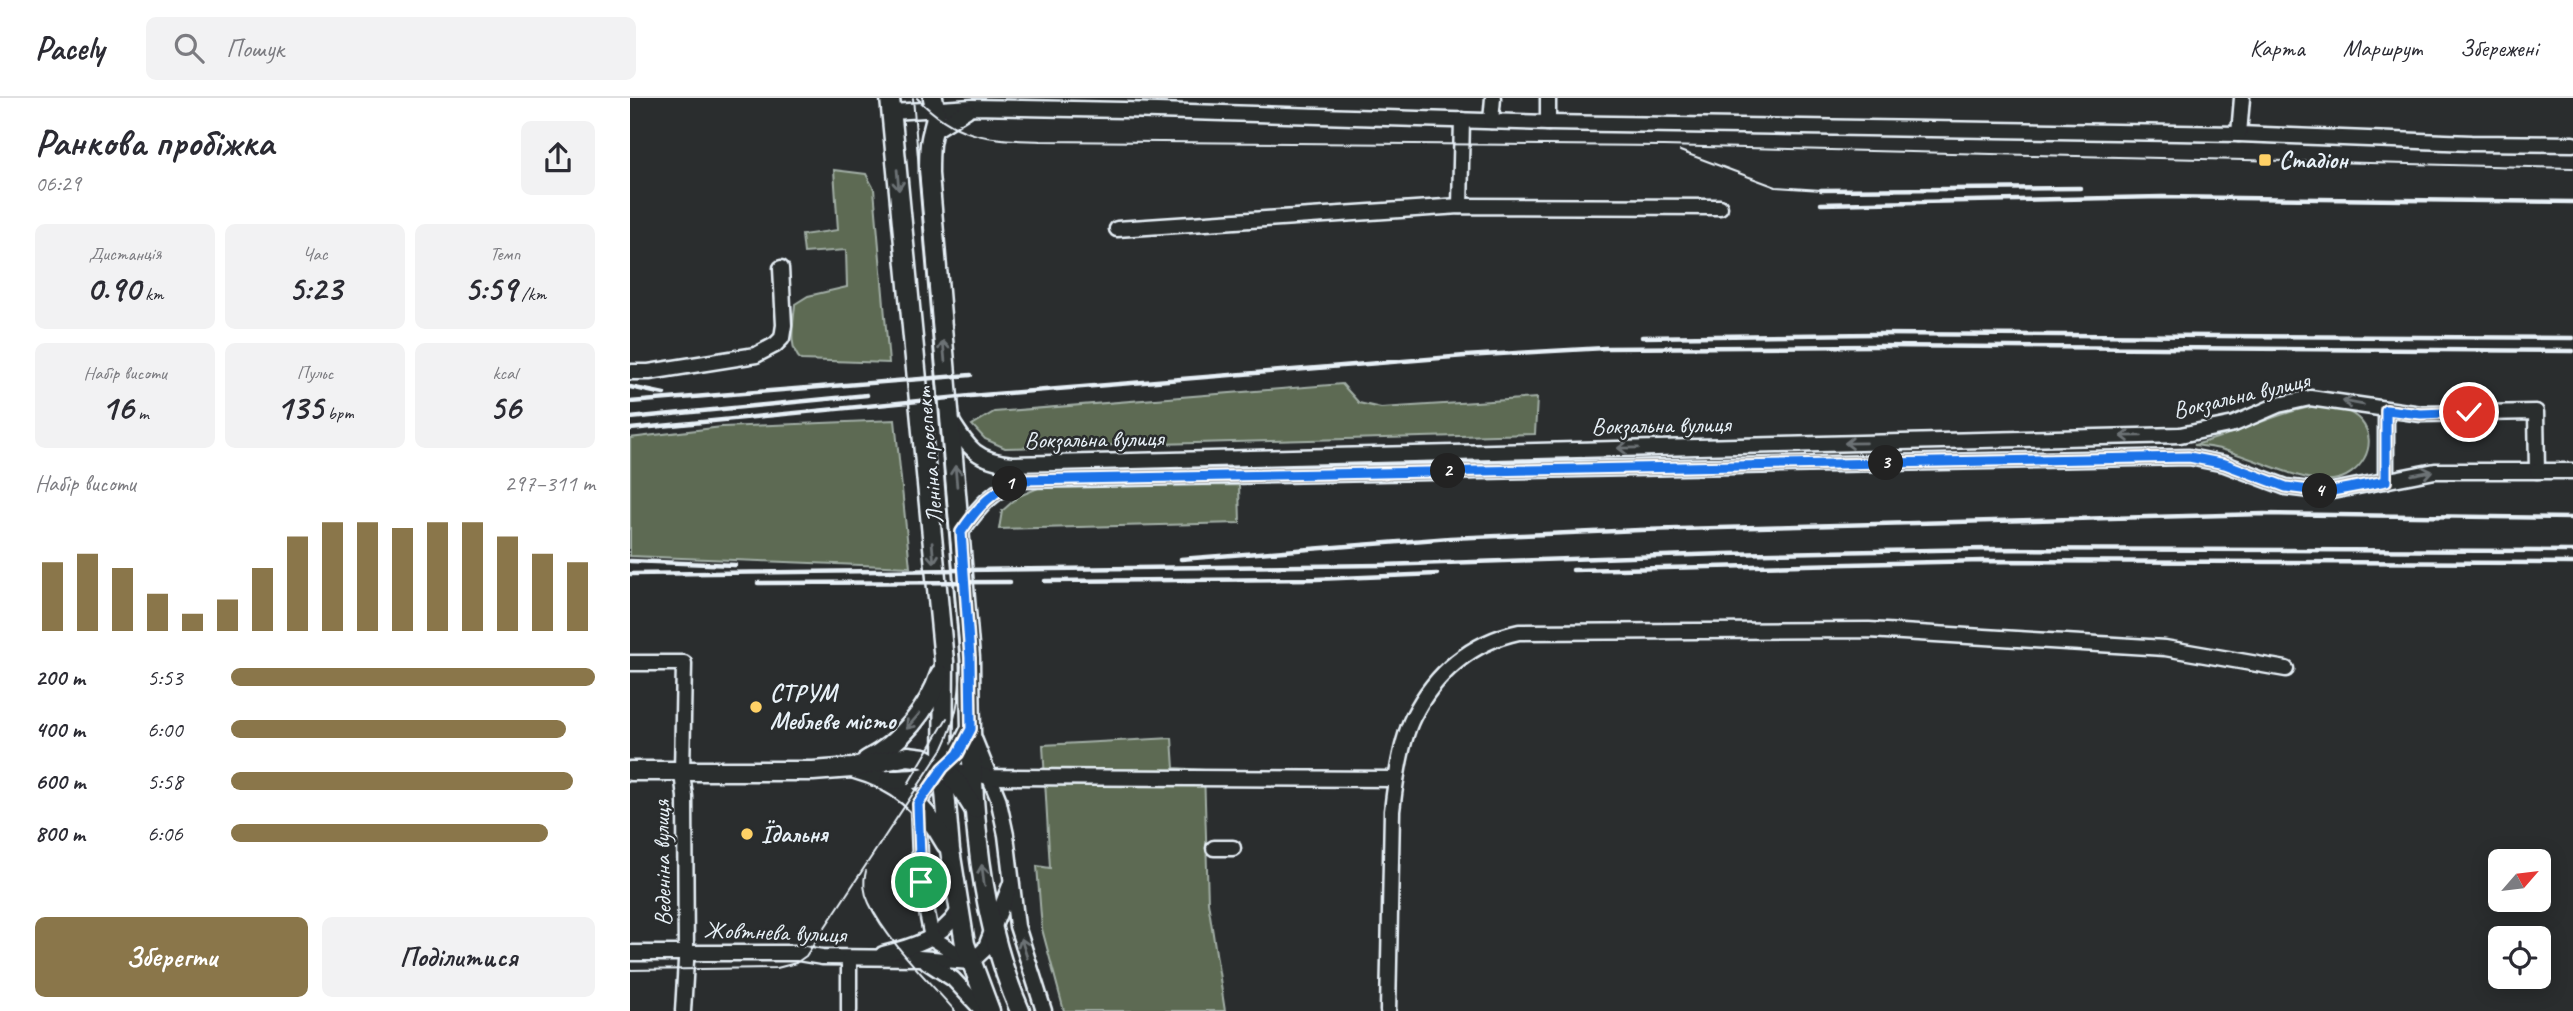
<!DOCTYPE html>
<html lang="uk">
<meta charset="utf-8">
<style>
:root{--surface:#fff;--page:#f2f2f3;--text:#2b2b33;--muted:#7c7c81;--line:#e1e1e2;--accent:#8a764a}
body{margin:0;font-family:Caveat,sans-serif;background:var(--page);color:var(--text);height:100vh;display:flex;flex-direction:column;font-size:26px;white-space:nowrap}
*{box-sizing:border-box;margin:0}
p{font-size:23px;color:var(--muted)}
.icon{flex:none;width:38px;height:38px;fill:none;stroke:currentColor;stroke-width:2;stroke-linecap:round;stroke-linejoin:round}
.map{position:relative;flex:1;overflow:hidden}
.sheet{display:flex;flex-direction:column;background:var(--surface);width:630px}
.sheet>*{flex:none}
.needle{width:46px;rotate:62deg}
.buttons{position:absolute;left:1858px;top:751px;display:grid;gap:14px}
.buttons a{display:grid;place-items:center;width:63px;height:63px;border-radius:10px;background:var(--surface);box-shadow:0 4px 18px #0003;font-size:35px}
.pin{position:absolute;display:grid;place-items:center;width:60px;height:60px;color:#fff;margin:-30px;border:4px solid #fff;border-radius:50%;box-shadow:0 2px 7px #0007}
.km{position:absolute;width:35px;height:35px;margin:-18px;border-radius:50%;background:#222;color:#fff;font-size:19px;line-height:35px;text-align:center}
.round{display:grid;place-items:center;flex:none;width:74px;height:74px;border-radius:10px;background:var(--page)}
.headline{display:flex;align-items:center;justify-content:space-between;height:119px;padding:0 35px}
h1{font-size:38px;font-weight:700;line-height:52px}
.metrics{display:grid;grid-template-columns:repeat(3,1fr);gap:10px;height:119px;padding:7px 35px}
.metrics div{display:grid;align-content:center;border-radius:10px;background:var(--page);text-align:center}
.metrics b{font-size:35px;font-weight:700}
.metrics small{font-size:19px;font-weight:400}
.metrics p{font-size:19px}
.chart{height:196px;padding:14px 35px}
.chart p{display:flex;justify-content:space-between}
.chart svg{width:100%;height:126px;margin-top:7px;stroke:var(--accent);stroke-width:6}
.cta{display:flex;gap:14px;margin-top:auto;padding:14px 35px}
.cta a{flex:1;height:80px;border-radius:10px;background:var(--accent);color:#fff;font-size:28px;font-weight:700;line-height:80px;text-align:center}
.cta a+a{background:var(--page);color:var(--text)}
ul{padding:0 35px;list-style:none;font-size:23px}
li{display:grid;grid-template-columns:112px 84px 1fr;align-items:center;height:52px}
li i{height:18px;border-radius:9px;background:var(--accent)}
header{display:flex;align-items:center;gap:42px;box-sizing:border-box;height:98px;padding:0 35px;background:var(--surface);border-bottom:2px solid var(--line)}
header strong{font-size:33px}
nav{display:flex;gap:38px;margin-inline-start:auto;font-size:24px}
.search{width:490px;height:63px;background:var(--page);display:flex;align-items:center;gap:18px;box-sizing:border-box;padding:0 24px;border-radius:10px;color:var(--muted);font-size:26px}
main{display:flex;flex:1;min-height:0}
.map>svg:first-child{display:block}
.green{fill:#5d6b53;stroke:#a2aea6;stroke-width:2}
.lines{fill:none;stroke-linecap:round;stroke-linejoin:round}
.minor-casing{stroke:#e8f1f8;stroke-width:19}
.major-casing{stroke:#e8f1f8;stroke-width:23}
.minor{stroke:#2a2d2e;stroke-width:14}
.major{stroke:#2a2d2e;stroke-width:18}
.tram{stroke:#e8f1f8;stroke-width:2}
.rail{stroke:#e8f1f8;stroke-width:4.5}
.oneway{stroke:#6c7275}
.route-casing{stroke:#fff;stroke-width:14}
.route{stroke:#1a73e8;stroke-width:9}
.poi-dot{fill:#ffd166;stroke:#2a2d2e;stroke-width:2.5}
.labels{text-anchor:middle;dominant-baseline:central;stroke-width:5;stroke-linejoin:round;paint-order:stroke}
.poi-label{font-size:24px;font-weight:bold;fill:#e8f1f8;stroke:#2a2d2e;text-anchor:start}
.street-label{font-size:24px;fill:#e8f1f8;stroke:#2a2d2e}
</style>
<header>
<strong>Pacely</strong>
<div class="search"><svg class="icon" aria-label="search" viewBox="0 0 24 24"><circle cx="10" cy="10" r="6"/><path d="M15 15l6 6"/></svg>Пошук</div>
<nav><a>Карта</a><a>Маршрут</a><a>Збережені</a></nav>
</header>
<main>
<section class="sheet">
<div class="headline"><div><h1>Ранкова пробіжка</h1><p>06:29</p></div><a class="round"><svg class="icon" aria-label="share" viewBox="0 0 24 24"><path d="M12 15V3M7 8l5-5 5 5M5 13v7h14v-7"/></svg></a></div>
<div class="metrics">
<div><p>Дистанція</p><b>0.90<small> km</small></b></div>
<div><p>Час</p><b>5:23</b></div>
<div><p>Темп</p><b>5:59<small> /km</small></b></div>
</div>
<div class="metrics">
<div><p>Набір висоти</p><b>16<small> m</small></b></div>
<div><p>Пульс</p><b>135<small> bpm</small></b></div>
<div><p>kcal</p><b>56</b></div>
</div>
<div class="chart"><p><span>Набір висоти</span>297–311 m</p>
<svg viewBox="0 0 160 44" preserveAspectRatio="none"><path d="M5 44V20M15 44V17M25 44V22M35 44V31M45 44V38M55 44V33M65 44V22M75 44V11M85 44V6M95 44V6M105 44V8M115 44V6M125 44V6M135 44V11M145 44V17M155 44V20"/></svg>
</div>
<ul>
<li><b>200 m</b>5:53<i style="width:100%"></i></li>
<li><b>400 m</b>6:00<i style="width:92%"></i></li>
<li><b>600 m</b>5:58<i style="width:94%"></i></li>
<li><b>800 m</b>6:06<i style="width:87%"></i></li>
</ul>
<div class="cta"><a>Зберегти</a><a>Поділитися</a></div>
</section>
<div class="map">
<svg width="1943" height="913" viewBox="0 0 1943 913">
<rect width="100%" height="100%" fill="#2a2d2e"/>
<filter id="ink" filterUnits="userSpaceOnUse"><feTurbulence type="fractalNoise" baseFrequency=".0143" numOctaves="2"/><feDisplacementMap in="SourceGraphic" scale="14" xChannelSelector="R" yChannelSelector="G"/><feConvolveMatrix kernelMatrix="1 2 1 2 8 2 1 2 1" color-interpolation-filters="sRGB"/></filter>
<g filter="url(#ink)">
<g class="green">
<path d="M204 72 236 76 244 91 259 265 171 262C157 249 164 224 165 206L178 198 217 189 216 152 174 155 172 137 208 132Z"/>
<path d="M712 286 729 305 751 310 907 300 905 336 375 350 355 341 342 327 364 314Z"/>
<path d="M1692 307C1706 309 1721 312 1731 323 1751 347 1729 379 1703 382 1673 386 1621 358 1590 351 1582 349 1572 348 1564 347 1607 336 1648 313 1692 307Z"/>
<path d="M265 322 280 469 0 458V340L92 329Z"/>
<path d="M609 387 610 425 369 431 372 413 389 398 413 388Z"/>
<path d="M542 640 544 670 574 672 578 804 595 913H434L412 831 407 768 420 770 413 647Z"/>
</g>
<g class="lines">
<defs>
<g id="minor">
<path d="M262 14 342 9 494 12 918 25 1609 36 1841 45 1943 46"/>
<path d="M861 23 863 0"/>
<path d="M918 25V0"/>
<path d="M305 32 337 12"/>
<path d="M1609 36 1612 0"/>
<path d="M830 108 832 22"/>
<path d="M487 131 830 108 1090 109"/>
<path d="M0 274H19L126 257 145 247 152 240 154 227 151 170"/>
<path d="M1756 312V383"/>
<path d="M321 322C339 351 347 363 383 366L1550 337 1604 326 1648 307 1680 300 1791 316 1906 314 1907 373H1805L1697 394 1656 389 1595 366 1559 359 393 382C364 390 348 410 331 434"/>
<path d="M1907 373H1943"/>
<path d="M0 565H54L52 675 55 699 56 863 53 913"/>
<path d="M343 638 368 700 376 737 387 828 414 913"/>
<path d="M584 750H603"/>
<path d="M0 855H168L192 859 289 860 341 864 355 851 381 785"/>
<path d="M253 856C282 849 312 840 328 814"/>
<path d="M297 864 323 881 353 913"/>
<path d="M341 864 302 840 291 784 288 706 313 670 359 679 766 681"/>
<path d="M219 913V860"/>
<path d="M758 913 762 713C765 686 771 643 783 619 805 575 842 544 889 534L1239 532 1535 550 1656 571"/>
</g>
<g id="major">
<path d="M260 0 314 563 313 670 320 752 335 846 360 913"/>
<path d="M303 0C309 25 303 25 300 46 299 56 299 66 299 76L340 560C341 678 342 803 390 913"/>
<path d="M237 662C270 646 299 610 310 576"/>
<path d="M225 671C269 683 294 707 316 746"/>
<path d="M0 673H183L222 670 278 658 294 660 313 670 329 687 344 711"/>
<path d="M259 682C304 682 319 676 339 634"/>
</g>
</defs>
<use href="#minor" class="minor-casing"/>
<use href="#major" class="major-casing"/>
<use href="#minor" class="minor"/>
<use href="#major" class="major"/>
<g class="tram">
<path d="M287 0C326 41 358 41 411 43L1033 48 1943 70"/>
<path d="M1050 53 1146 89 1191 92"/>
<path d="M278 686 317 620"/>
<path d="M236 773C233 783 234 795 239 805 256 842 298 882 325 913"/>
<path d="M0 872 147 870 166 865 176 858 313 650C326 623 330 598 331 568L283 0"/>
</g>
<g class="rail">
<path d="M1191 92 1450 90"/>
<path d="M1191 106 1532 99 1943 104"/>
<path d="M1012 239 1244 236 1943 240"/>
<path d="M0 289 34 296"/>
<path d="M0 304 341 277"/>
<path d="M0 320 237 297"/>
<path d="M0 331 340 298 835 258 975 250 1245 248 1943 253"/>
<path d="M551 461 820 440 1010 432 1634 416 1943 420"/>
<path d="M0 463 105 467"/>
<path d="M943 472 1353 463 1943 465"/>
<path d="M0 476 753 467 1093 456 1356 451 1943 453"/>
<path d="M415 483 686 481 807 476"/>
<path d="M128 485 380 484"/>
</g>
</g>
<defs><path id="oneway-shaft" d="M-6 0H5M1.5-3L5.5 0L1.5 3" fill="none" stroke-width="1.6" stroke-linecap="round" stroke-linejoin="round" transform="scale(1.75)"/></defs>
<g class="oneway">
<use href="#oneway-shaft" transform="translate(268 82) rotate(85)"/>
<use href="#oneway-shaft" transform="translate(314 253) rotate(-95)"/>
<use href="#oneway-shaft" transform="translate(1723 305) rotate(-170)"/>
<use href="#oneway-shaft" transform="translate(1501 338) rotate(179)"/>
<use href="#oneway-shaft" transform="translate(1225 345) rotate(179)"/>
<use href="#oneway-shaft" transform="translate(998 350) rotate(179)"/>
<use href="#oneway-shaft" transform="translate(1792 375) rotate(-10)"/>
<use href="#oneway-shaft" transform="translate(326 378) rotate(-95)"/>
<use href="#oneway-shaft" transform="translate(303 455) rotate(85)"/>
<use href="#oneway-shaft" transform="translate(283 623) rotate(131)"/>
<use href="#oneway-shaft" transform="translate(353 777) rotate(-97)"/>
<use href="#oneway-shaft" transform="translate(394 850) rotate(-108)"/>
</g>
</g>
<g class="lines" filter="url(#ink)">
<defs>
<path id="route" d="M291 784 288 706 313 670 328 656 341 631 340 560 331 434C347 410 364 390 393 382L1559 359 1595 366 1656 389 1680 392 1697 394 1756 383V312L1791 316 1839 314"/>
</defs>
<use href="#route" class="route-casing"/>
<use href="#route" class="route"/>
</g>
<g class="poi-dot">
<rect x="1628" y="55" width="14" height="14" rx="3.5"/>
<circle cx="126" cy="609" r="7"/>
<circle cx="117" cy="736" r="7"/>
</g>
<g class="labels">
<g class="poi-label">
<text x="1649" y="62">Стадіон</text>
<text x="140" y="595">СТРУМ<tspan x="140" dy="28">Меблеве місто</tspan></text>
<text x="131" y="736">Їдальня</text>
</g>
<g class="street-label">
<text transform="translate(1611 297) rotate(-13)">Вокзальна вулиця</text>
<text transform="translate(1031 327) rotate(-1)">Вокзальна вулиця</text>
<text transform="translate(464 341) rotate(-1)">Вокзальна вулиця</text>
<text transform="translate(299 358) rotate(-95)">Леніна проспект</text>
<text transform="translate(32 765) rotate(-91)">Веденіна вулиця</text>
<text transform="translate(145 834) rotate(2)">Жовтнева вулиця</text>
</g>
</g>
</svg>
<div class="buttons">
<a><svg class="needle" viewBox="-14 -14 28 28"><path d="M0-13l5 13h-10z" fill="#e53935"/><path d="M0 13l5-13h-10z" fill="#7c7c81"/></svg></a>
<a><svg class="icon" aria-label="locate" viewBox="0 0 24 24"><circle cx="12" cy="12" r="6"/><path d="M12 2v4M12 18v4M2 12h4M18 12h4"/></svg></a>
</div>
<div class="pin" style="left:291px;top:784px;background:#1e9e55"><svg class="icon" aria-label="arrive" viewBox="0 0 24 24"><path d="M6 21V4h12l-3 4 3 4H6"/></svg></div>
<div class="pin" style="left:1839px;top:314px;background:#d93025"><svg class="icon" aria-label="check" viewBox="0 0 24 24"><path d="M5 12l5 5 9-10"/></svg></div>
<b class="km" style="left:380px;top:386px">1</b>
<b class="km" style="left:818px;top:373px">2</b>
<b class="km" style="left:1256px;top:365px">3</b>
<b class="km" style="left:1690px;top:393px">4</b>
</div>
</main>
